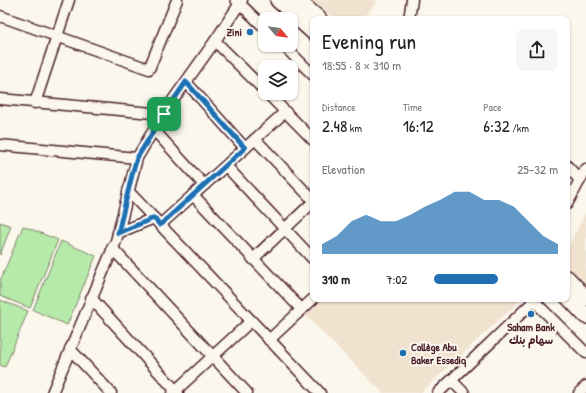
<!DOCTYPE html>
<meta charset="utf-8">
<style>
:root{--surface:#fff;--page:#f6f6f6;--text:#222;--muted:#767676;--accent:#1f6fb2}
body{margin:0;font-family:"Patrick Hand","Playpen Sans Arabic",sans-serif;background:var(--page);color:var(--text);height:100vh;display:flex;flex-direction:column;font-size:15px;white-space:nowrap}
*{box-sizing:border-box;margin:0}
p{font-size:13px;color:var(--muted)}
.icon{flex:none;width:22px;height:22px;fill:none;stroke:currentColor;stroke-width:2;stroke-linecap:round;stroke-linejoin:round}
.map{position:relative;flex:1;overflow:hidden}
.side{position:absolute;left:310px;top:16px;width:260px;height:286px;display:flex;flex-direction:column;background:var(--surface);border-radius:8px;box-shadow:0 1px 3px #0004}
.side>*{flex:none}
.needle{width:26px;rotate:119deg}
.buttons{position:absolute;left:258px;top:12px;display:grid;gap:8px}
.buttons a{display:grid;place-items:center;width:40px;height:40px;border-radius:8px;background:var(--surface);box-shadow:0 1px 3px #0004;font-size:20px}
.pin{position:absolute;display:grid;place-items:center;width:34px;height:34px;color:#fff;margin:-17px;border-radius:8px;box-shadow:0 2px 6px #0006}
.round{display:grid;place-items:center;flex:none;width:42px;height:42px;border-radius:8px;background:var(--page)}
.overview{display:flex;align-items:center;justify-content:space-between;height:68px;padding:0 12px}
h1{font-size:22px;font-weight:600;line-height:30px}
.stats{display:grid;grid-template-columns:repeat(3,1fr);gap:6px;height:68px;padding:4px 12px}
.stats div{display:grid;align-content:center}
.stats b{font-size:17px;font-weight:600}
.stats small{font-size:11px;font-weight:400}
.stats p{font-size:11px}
.chart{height:112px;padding:8px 12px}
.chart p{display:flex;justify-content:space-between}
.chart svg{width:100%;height:72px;margin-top:4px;fill:var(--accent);opacity:.7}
ul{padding:0 12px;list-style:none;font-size:13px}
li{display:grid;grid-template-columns:64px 48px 1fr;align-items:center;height:30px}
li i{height:10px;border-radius:5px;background:var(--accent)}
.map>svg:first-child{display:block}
.built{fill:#f1e2cf}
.green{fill:#b6eaab;stroke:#80846b}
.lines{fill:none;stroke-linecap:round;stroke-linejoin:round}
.street-casing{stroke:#4a1f2b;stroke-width:13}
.secondary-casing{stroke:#4a1f2b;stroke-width:18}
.street{stroke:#fbf7ec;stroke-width:10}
.secondary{stroke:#fbf7ec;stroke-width:15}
.route-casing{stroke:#fff;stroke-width:8}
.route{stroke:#1f6fb2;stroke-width:5}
.poi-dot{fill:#1f6fb2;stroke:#fbf7ec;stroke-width:1.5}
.labels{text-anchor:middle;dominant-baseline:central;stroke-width:4;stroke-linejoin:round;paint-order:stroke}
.poi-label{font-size:11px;font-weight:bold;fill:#4a1f2b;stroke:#fbf7ec;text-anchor:end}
</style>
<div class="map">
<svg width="586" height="393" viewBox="0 0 586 393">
<rect width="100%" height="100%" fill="#fbf7ec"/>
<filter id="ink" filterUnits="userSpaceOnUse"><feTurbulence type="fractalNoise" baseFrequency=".025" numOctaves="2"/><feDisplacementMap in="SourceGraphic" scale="8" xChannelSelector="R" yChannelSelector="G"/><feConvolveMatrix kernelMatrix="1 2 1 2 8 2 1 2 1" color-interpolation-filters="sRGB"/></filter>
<g filter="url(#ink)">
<g class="built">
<path d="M311 0H378L362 19H334Z"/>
<path d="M586 212V290L567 266V248Z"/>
<path d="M318 299H522L420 393H383L303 313Z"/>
</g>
<g class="green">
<path d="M0 222 11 226 0 255Z"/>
<path d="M23 226 58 240 30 308 0 296V281Z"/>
<path d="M61 241 96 256 67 325 33 310Z"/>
<path d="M0 300 28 311 5 367 0 365Z"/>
</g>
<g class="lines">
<defs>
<g id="street">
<path d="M236 0 265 28"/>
<path d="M0 16 149 69 177 0"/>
<path d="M409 19 412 0"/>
<path d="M215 41 265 91"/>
<path d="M283 45 313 75"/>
<path d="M186 82 245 148"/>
<path d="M267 93 313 140"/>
<path d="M0 99 163 114"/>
<path d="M35 103 69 0"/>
<path d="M154 130 204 185"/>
<path d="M255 139 313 200"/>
<path d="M0 145 137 158"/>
<path d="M226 166 313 259"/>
<path d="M567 166 580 180"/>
<path d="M128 191 320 393"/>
<path d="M193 195 301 309"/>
<path d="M567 204 586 169"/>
<path d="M160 225 285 112"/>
<path d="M118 233 154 218"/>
<path d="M112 248 247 393"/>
<path d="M253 259 313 202"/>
<path d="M91 298 178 393"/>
<path d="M532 299 586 353"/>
<path d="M269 340 313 299"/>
<path d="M70 349 111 393"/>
<path d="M452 381 464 393"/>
<path d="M52 393 116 241 137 158 163 114 215 41 242 0"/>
<path d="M173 393 251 321"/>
<path d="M438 393 536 299"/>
<path d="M579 393 586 386"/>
</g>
<g id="secondary">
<path d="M278 0 313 32"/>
<path d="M297 0 319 19"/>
<path d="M567 278 586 298"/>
<path d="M567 296 586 316"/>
</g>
</defs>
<use href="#street" class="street-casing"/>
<use href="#secondary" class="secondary-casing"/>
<use href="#street" class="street"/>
<use href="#secondary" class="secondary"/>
</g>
</g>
<g class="lines" filter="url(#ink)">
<defs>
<path id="route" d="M186 82 245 148 160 225 154 218 118 233 133 171 137 158 164 114Z"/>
</defs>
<use href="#route" class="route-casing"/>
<use href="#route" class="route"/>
</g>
<g class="poi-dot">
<circle cx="250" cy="32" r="4"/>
<circle cx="531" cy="314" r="4"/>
<circle cx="403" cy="353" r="4"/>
</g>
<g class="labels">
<g class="poi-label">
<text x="242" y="32">Zini</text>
<text x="531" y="327" text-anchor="middle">Saham Bank<tspan x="531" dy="13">سهام بنك</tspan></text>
<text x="411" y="347" text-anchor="start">Collège Abu<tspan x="411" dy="13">Baker Essediq</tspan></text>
</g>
</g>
</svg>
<div class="buttons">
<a><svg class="needle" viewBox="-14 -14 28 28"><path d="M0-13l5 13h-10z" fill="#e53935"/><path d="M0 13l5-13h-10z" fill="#767676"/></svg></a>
<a><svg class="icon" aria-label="layers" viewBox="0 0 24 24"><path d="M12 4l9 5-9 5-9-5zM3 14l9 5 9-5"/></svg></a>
</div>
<div class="pin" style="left:164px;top:114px;background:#1e9e55"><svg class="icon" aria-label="arrive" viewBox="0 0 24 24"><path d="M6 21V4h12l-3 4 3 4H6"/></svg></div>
<section class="side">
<div class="overview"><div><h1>Evening run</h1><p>18:55 · 8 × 310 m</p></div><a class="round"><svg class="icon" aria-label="share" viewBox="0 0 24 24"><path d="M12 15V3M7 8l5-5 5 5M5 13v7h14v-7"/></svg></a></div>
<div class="stats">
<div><p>Distance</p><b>2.48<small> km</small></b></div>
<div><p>Time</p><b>16:12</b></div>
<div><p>Pace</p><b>6:32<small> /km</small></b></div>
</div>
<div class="chart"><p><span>Elevation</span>25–32 m</p>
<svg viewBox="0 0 160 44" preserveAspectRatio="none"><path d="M0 44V38L10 33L20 24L30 20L40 24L50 24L60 20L70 15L80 11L90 6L100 6L110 11L120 11L130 15L140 24L150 33L160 38V44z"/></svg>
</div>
<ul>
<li><b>310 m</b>7:02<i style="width:52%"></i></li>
</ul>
</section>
</div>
